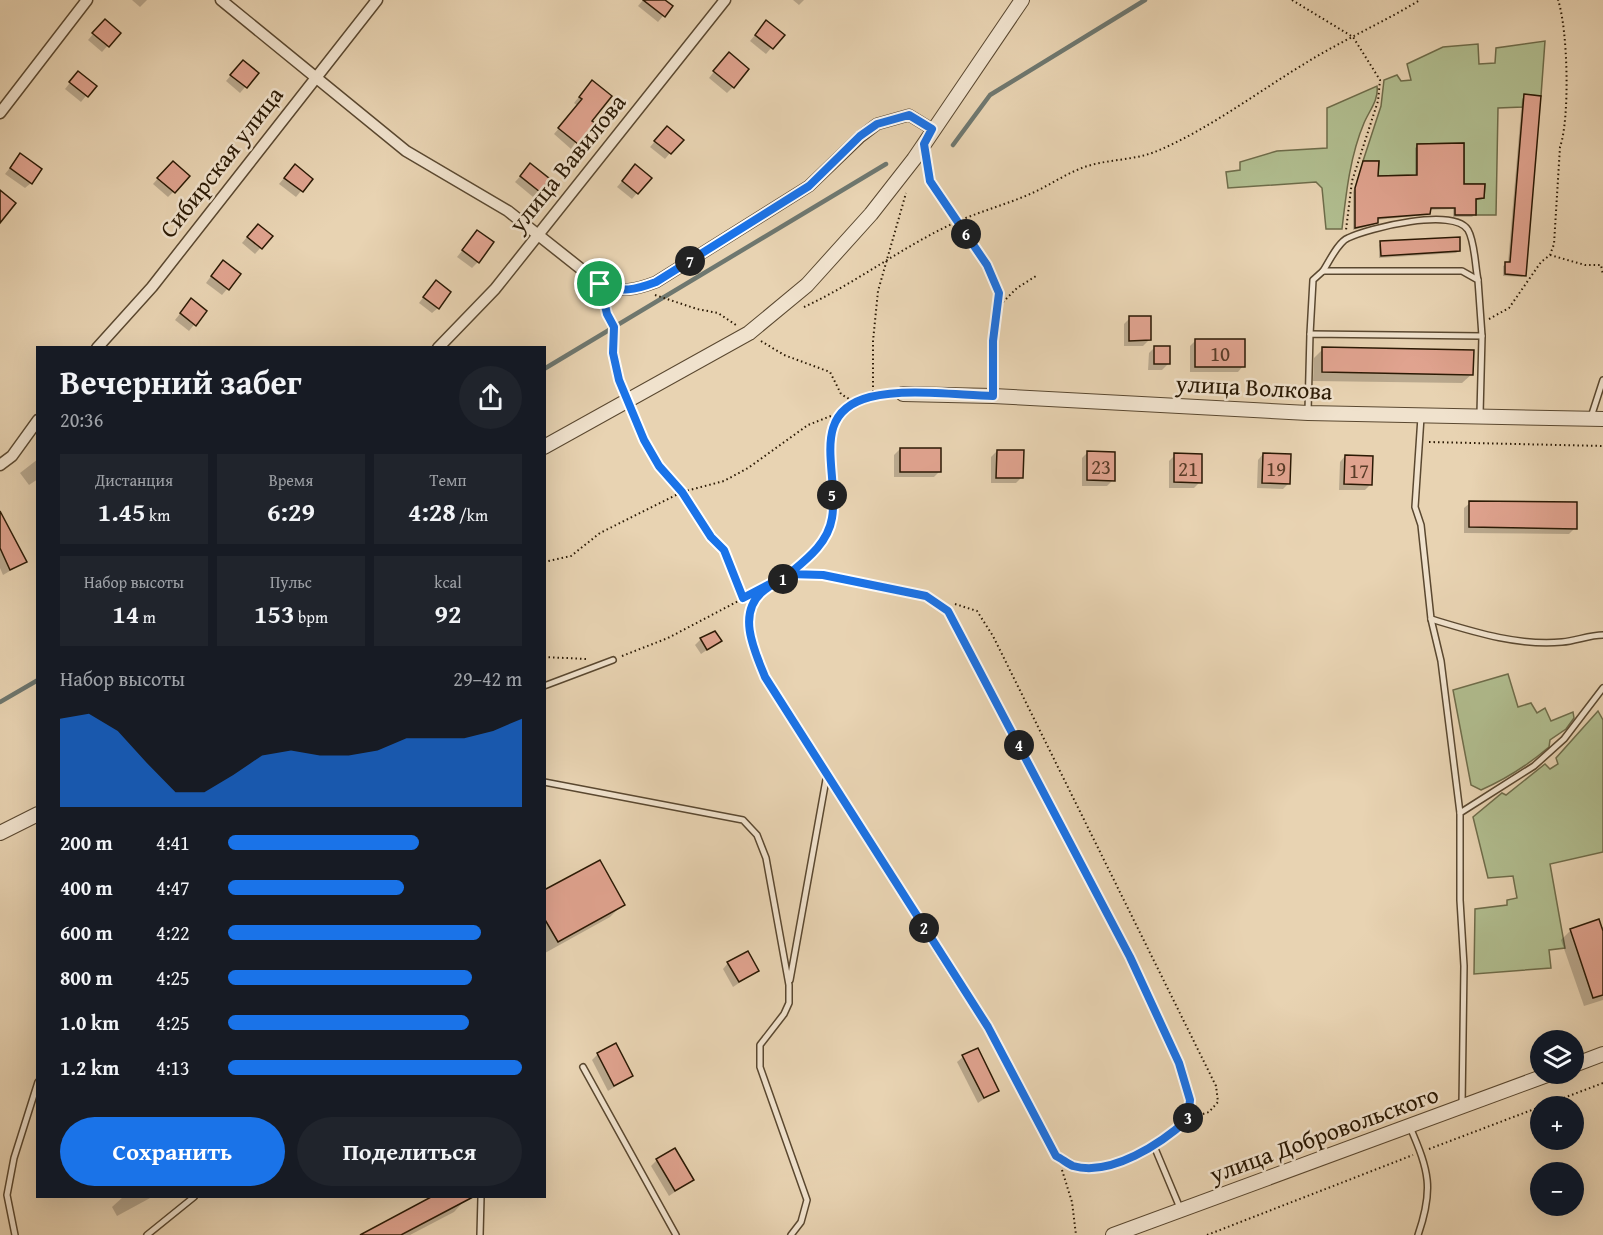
<!DOCTYPE html>
<html lang="ru">
<meta charset="utf-8">
<style>
:root{--surface:#171b24;--page:#20242c;--text:#f1f3f6;--muted:#9ea1a6;--accent:#1a73e8}
body{margin:0;font-family:"Gentium Book Plus",serif;background:var(--page);color:var(--text);height:100vh;display:flex;flex-direction:column;font-size:22px;white-space:nowrap}
*{box-sizing:border-box;margin:0}
p{font-size:20px;color:var(--muted)}
.icon{flex:none;width:33px;height:33px;fill:none;stroke:currentColor;stroke-width:2;stroke-linecap:round;stroke-linejoin:round}
.map{position:relative;flex:1;overflow:hidden}
.drawer{position:absolute;left:36px;top:346px;width:510px;height:852px;display:flex;flex-direction:column;background:var(--surface);border-radius:0px;box-shadow:0 6px 24px #0002}
.drawer>*{flex:none}
.tools{position:absolute;left:1530px;top:1030px;display:grid;gap:12px}
.tools a{display:grid;place-items:center;width:54px;height:54px;border-radius:50%;background:var(--surface);box-shadow:0 6px 24px #0002;font-size:30px}
.pin{position:absolute;display:grid;place-items:center;width:51px;height:51px;color:#fff;margin:-26px;border:3px solid #fff;border-radius:50%;box-shadow:0 2px 6px #0007}
.km{position:absolute;width:30px;height:30px;margin:-15px;border-radius:50%;background:#222;color:#fff;font-size:16px;line-height:30px;text-align:center}
.round{display:grid;place-items:center;flex:none;width:63px;height:63px;border-radius:32px;background:var(--page)}
.head{display:flex;align-items:center;justify-content:space-between;height:102px;padding:0 24px}
h1{font-size:33px;font-weight:600;line-height:45px}
.figures{display:grid;grid-template-columns:repeat(3,1fr);gap:9px;height:102px;padding:6px 24px}
.figures div{display:grid;align-content:center;border-radius:0px;background:var(--page);text-align:center}
.figures b{font-size:26px;font-weight:600}
.figures small{font-size:16px;font-weight:400}
.figures p{font-size:16px}
.chart{height:168px;padding:12px 24px}
.chart p{display:flex;justify-content:space-between}
.chart svg{width:100%;height:108px;margin-top:6px;fill:var(--accent);opacity:.7}
.button{display:flex;gap:12px;margin-top:auto;padding:12px 24px}
.button a{flex:1;height:69px;border-radius:36px;background:var(--accent);color:#fff;font-size:24px;font-weight:600;line-height:69px;text-align:center}
.button a+a{background:var(--page);color:var(--text)}
ul{padding:0 24px;list-style:none;font-size:20px}
li{display:grid;grid-template-columns:96px 72px 1fr;align-items:center;height:45px}
li i{height:15px;border-radius:8px;background:var(--accent)}
.map>svg:first-child{display:block}
.green{fill:#b1be90;stroke:#6e6c4a;stroke-width:1.5}
.shadow{fill:#0003}
.lines{fill:none;stroke-linecap:round;stroke-linejoin:round}
.stream{stroke:#6e776f;stroke-width:4.5}
.building{fill:#e0a38f;stroke:#2a1904;stroke-width:1.5}
.service-casing{stroke:#5a4830;stroke-width:8}
.minor-casing{stroke:#5a4830;stroke-width:13}
.tertiary-casing{stroke:#5a4830;stroke-width:16}
.path{stroke:#2a1904;stroke-width:2;stroke-dasharray:1.5 3;stroke-linecap:butt}
.service{stroke:#f0e2cd;stroke-width:5}
.minor{stroke:#f0e2cd;stroke-width:10}
.tertiary{stroke:#f0e2cd;stroke-width:14}
.route-casing{stroke:#fff;stroke-width:12}
.route{stroke:#1a73e8;stroke-width:8}
.labels{text-anchor:middle;dominant-baseline:central;stroke-width:5;stroke-linejoin:round;paint-order:stroke}
.number-label{font-size:21px;fill:#583c27}
.street-label{font-size:24px;fill:#2a1904;stroke:#f0e2cd}
</style>
<div class="map">
<svg width="1603" height="1235" viewBox="0 0 1603 1235">
<rect width="100%" height="100%" fill="#e8d3b2"/>
<filter id="stains"><feTurbulence type="fractalNoise" baseFrequency=".00333" numOctaves="4"/><feColorMatrix values="0 0 0 0 .2 0 0 0 0 .09 0 0 0 0 .02 0 0 0 .5 -.17"/></filter>
<radialGradient id="worn" r=".72"><stop offset=".6" stop-color="#630" stop-opacity="0"/><stop offset="1" stop-color="#630" stop-opacity=".3"/></radialGradient>
<g class="green">
<path d="M1545 41 1541 96 1524 95 1523 107 1498 108 1496 215H1476V199L1484 198 1485 184H1464V143L1417 144V175L1378 176 1379 161H1363L1381 106 1384 80 1397 75 1401 81 1411 80 1407 64 1443 47 1478 44 1479 64 1495 63 1496 48Z"/>
<path d="M1377 86C1379 100 1369 111 1364 123 1350 156 1346 194 1342 229H1326L1322 188 1316 182 1228 188 1226 172 1240 170V162L1277 151 1327 148V108Z"/>
<path d="M1508 674 1518 707 1531 703 1537 713 1545 708 1551 721 1573 712 1574 718 1566 729 1550 740 1549 747C1528 765 1506 779 1481 790L1471 785 1453 690Z"/>
<path d="M1598 711 1603 720V852L1550 864 1565 948 1549 950 1551 968 1474 974 1475 909 1507 905V900L1517 898 1513 876 1488 878 1473 817 1502 793 1506 795 1545 764 1550 769 1558 764 1556 758Z"/>
</g>
<g class="shadow">
<path d="M132 0H147L140 7Z"/>
<path d="M643 0H663L671 6 658 22 638 6Z"/>
<path d="M793 0H804L799 5Z"/>
<path d="M99 27 119 33 102 52 88 40Z"/>
<path d="M761 28 782 35 766 54 750 41Z"/>
<path d="M723 60 733 87 727 93 709 78Z"/>
<path d="M237 68 257 73 240 93 226 81Z"/>
<path d="M73 79 94 86 81 102 65 89Z"/>
<path d="M586 88 590 121 571 149 554 134 578 106 574 103Z"/>
<path d="M1524 96V275L1522 277 1503 276V266L1508 263 1522 99Z"/>
<path d="M661 134 670 153 665 159 650 147Z"/>
<path d="M1418 145 1463 185 1483 197 1474 201 1475 214 1472 217H1453V209L1429 210 1426 215 1376 220 1374 225 1353 230V192L1361 166 1364 163 1376 178 1415 177V148Z"/>
<path d="M20 155 31 183 25 188 5 174Z"/>
<path d="M167 168 173 192 168 197 153 184Z"/>
<path d="M525 171 548 179 533 197 515 182Z"/>
<path d="M289 172 311 179 296 197 279 184Z"/>
<path d="M630 172 637 193 632 199 617 187Z"/>
<path d="M252 231 271 236 255 254 242 243Z"/>
<path d="M477 232 478 262 472 268 457 257Z"/>
<path d="M1381 243 1459 251 1456 253 1379 258V245Z"/>
<path d="M217 268 239 275 222 295 206 283Z"/>
<path d="M430 288 438 308 432 313 419 303Z"/>
<path d="M186 306 205 311 189 331 175 320Z"/>
<path d="M1130 318 1149 340 1143 346H1124V324Z"/>
<path d="M1196 340 1243 366 1238 372H1190V346Z"/>
<path d="M1155 347 1168 364 1162 370H1148L1149 353Z"/>
<path d="M1323 349 1472 374 1462 383 1313 381 1314 358Z"/>
<path d="M900 449 940 471 934 477H894V455Z"/>
<path d="M997 451 1022 477 1016 483H991V457Z"/>
<path d="M1088 452 1113 480 1107 486H1082V458Z"/>
<path d="M1263 454 1289 483 1283 489 1257 488 1258 460Z"/>
<path d="M1175 455 1200 482 1194 488H1169V461Z"/>
<path d="M1345 456 1371 484 1365 490H1339L1340 462Z"/>
<path d="M38 459V479L29 485 20 473Z"/>
<path d="M1470 503 1575 528 1569 534 1464 533V508Z"/>
<path d="M0 529 25 562 3 575 0 568Z"/>
<path d="M701 639 720 641 701 654 695 645Z"/>
<path d="M544 892 623 904 610 917 545 953Z"/>
<path d="M1600 927H1603V1000L1584 1006 1561 940 1571 930Z"/>
<path d="M728 963 757 971 733 987 723 969Z"/>
<path d="M598 1054 632 1076 608 1091 592 1060Z"/>
<path d="M963 1057 997 1090 978 1103 957 1062Z"/>
<path d="M657 1160 692 1180 669 1196 651 1166Z"/>
<path d="M123 1197H152L117 1216 112 1207Z"/>
<path d="M435 1197 466 1199 454 1212 410 1235H363Z"/>
</g>
<g class="lines">
<g class="stream">
<path d="M953 145 990 95 1145 0"/>
<path d="M544 369 886 164"/>
<path d="M0 702 38 680"/>
</g>
</g>
<g class="building">
<path d="M643 0H665L673 6 665 17Z"/>
<path d="M105 19 121 33 109 47 92 33Z"/>
<path d="M766 20 785 35 773 49 755 35Z"/>
<path d="M729 52 749 69 734 88 713 71Z"/>
<path d="M243 60 259 73 247 88 230 75Z"/>
<path d="M78 71 97 86 88 97 69 82Z"/>
<path d="M592 80 612 96 592 121 595 123 578 144 558 128 582 99 579 97Z"/>
<path d="M1524 94 1541 96 1526 276 1505 274V262H1510Z"/>
<path d="M667 126 684 140 671 154 654 141Z"/>
<path d="M1464 143V184H1485L1484 198 1476 199V215H1455V208H1431L1430 214 1378 218V223L1355 228V188L1363 161H1379L1378 176 1417 175V144Z"/>
<path d="M20 153 42 169 32 184 10 168Z"/>
<path d="M173 161 190 176 175 193 157 178Z"/>
<path d="M530 163 550 179 540 192 520 176Z"/>
<path d="M295 164 313 179 303 192 284 178Z"/>
<path d="M635 164 652 178 638 194 622 181Z"/>
<path d="M0 190 16 203 0 223Z"/>
<path d="M258 224 273 236 262 249 247 237Z"/>
<path d="M477 230 494 242 479 263 462 250Z"/>
<path d="M1460 237V251L1381 256 1380 241Z"/>
<path d="M223 260 241 274 229 290 211 276Z"/>
<path d="M436 280 451 292 439 309 423 297Z"/>
<path d="M191 298 207 311 196 326 180 313Z"/>
<path d="M1129 316H1151V340L1129 341Z"/>
<rect x="1195" y="339" width="50" height="28"/>
<rect x="1154" y="346" width="16" height="18"/>
<path d="M1322 347 1474 350 1473 375 1322 372Z"/>
<rect x="900" y="448" width="41" height="24"/>
<path d="M997 450H1024L1023 478H996Z"/>
<path d="M1087 451 1115 452V481L1087 480Z"/>
<path d="M1174 453 1202 454V483L1174 482Z"/>
<path d="M1263 453 1291 454 1290 484 1262 483Z"/>
<path d="M1345 455 1373 456 1372 485 1344 484Z"/>
<path d="M1469 501 1577 502V529L1469 527Z"/>
<path d="M0 511 27 562 10 570 0 548Z"/>
<path d="M715 631 722 641 707 650 700 638Z"/>
<path d="M600 860 625 905 558 942 544 918V890Z"/>
<path d="M1599 919 1603 931V995L1593 998 1570 929Z"/>
<path d="M748 951 759 971 739 982 727 962Z"/>
<path d="M616 1043 633 1076 614 1086 597 1053Z"/>
<path d="M978 1048 999 1091 984 1098 962 1055Z"/>
<path d="M675 1148 694 1180 675 1191 656 1159Z"/>
<path d="M431 1197H473L401 1235H360Z"/>
</g>
<g class="lines">
<defs>
<g id="service">
<path d="M1323 271C1329 262 1338 242 1348 238 1368 228 1454 207 1468 230 1475 242 1475 266 1478 280"/>
<path d="M1310 334 1313 280 1323 271H1462L1478 280 1482 336"/>
<path d="M1308 411 1310 334 1482 336 1480 414"/>
<path d="M1421 417 1415 507 1421 525 1431 619 1441 661 1460 813"/>
<path d="M1591 417 1603 380"/>
<path d="M789 575H823L926 596 948 611 1130 957 1179 1063 1190 1099 1188 1119C1162 1143 1111 1177 1073 1166 1068 1164 1062 1159 1056 1156L988 1027 956 980 765 677C755 652 737 615 761 593 769 586 780 580 789 575Z"/>
<path d="M1431 619C1474 632 1517 646 1562 642 1576 641 1589 635 1603 635"/>
<path d="M544 686 613 660"/>
<path d="M544 782 743 820 757 835 766 858 789 985V1003L784 1014 760 1045V1067L807 1200 801 1222 791 1235"/>
<path d="M790 980 827 774"/>
<path d="M583 1067 676 1235"/>
<path d="M1462 1105 1464 966 1460 900V813L1534 766 1564 739 1603 688"/>
<path d="M1410 1127C1429 1171 1434 1189 1418 1235"/>
<path d="M1154 1146 1180 1208"/>
<path d="M15 1235 7 1195 14 1158 38 1082"/>
<path d="M147 1235 194 1197"/>
<path d="M480 1235 481 1197"/>
</g>
<g id="minor">
<path d="M221 0 406 151 508 211 600 284C622 293 635 290 656 282L809 186 860 137 877 124 909 115 932 129"/>
<path d="M0 113 87 0"/>
<path d="M97 348 152 287 377 0"/>
<path d="M438 348 495 289 725 0"/>
<path d="M0 465 12 456 38 420"/>
</g>
<g id="tertiary">
<path d="M903 394 993 396 1308 413 1603 419"/>
<path d="M544 447 749 333 807 285 871 214 914 159 1022 0"/>
<path d="M0 833 38 814"/>
<path d="M1574 1065 1603 1054"/>
<path d="M1113 1235 1550 1074"/>
</g>
</defs>
<use href="#service" class="service-casing"/>
<use href="#minor" class="minor-casing"/>
<use href="#tertiary" class="tertiary-casing"/>
<g class="path">
<path d="M1292 0 1353 37 1380 80 1378 101 1352 181 1346 230"/>
<path d="M926 165 930 181 987 265 999 293 998 307"/>
<path d="M1550 255 1585 265H1601L1603 275"/>
<path d="M655 295 697 309 718 313 736 325"/>
<path d="M603 298 614 327 613 353 622 388"/>
<path d="M804 307C856 283 902 247 954 223 978 212 1005 205 1030 194 1051 185 1069 171 1091 165 1113 159 1136 160 1157 151 1208 130 1262 89 1309 61 1345 39 1384 22 1420 0"/>
<path d="M1489 319 1509 308 1541 262 1550 255 1554 244 1560 147C1570 119 1568 29 1558 0"/>
<path d="M761 341 784 355 830 372 841 394 854 402"/>
<path d="M993 381 998 307 1017 288 1036 276"/>
<path d="M873 396V341L878 291 906 193"/>
<path d="M632 413 659 466 682 492 711 537 724 550 743 598"/>
<path d="M1429 442 1603 446"/>
<path d="M544 562 571 556 600 533 682 492 724 481 748 468 808 425 841 412"/>
<path d="M800 565C815 552 826 540 832 520 834 512 832 501 832 492 830 439 822 400 889 395"/>
<path d="M955 604 977 611 993 636 1216 1086 1218 1102 1209 1112 1197 1116"/>
<path d="M622 656 668 638 746 597"/>
<path d="M544 657 587 659"/>
<path d="M1429 1149 1603 1083"/>
<path d="M1062 1170 1072 1202 1076 1235"/>
<path d="M1207 1235 1413 1155"/>
</g>
<use href="#service" class="service"/>
<use href="#minor" class="minor"/>
<use href="#tertiary" class="tertiary"/>
</g>
<g class="lines">
<defs>
<path id="route" d="M600 284 607 314 614 327 613 353 619 380 644 440 659 466 682 492 711 537 724 550 743 598 789 574C780 580 769 586 761 593 737 615 755 652 765 677L988 1027 1056 1156C1062 1159 1068 1164 1073 1166 1111 1177 1162 1143 1188 1119L1190 1100 1179 1063 1130 957 948 611 926 596 823 575 789 574C807 559 828 543 832 518 840 473 807 413 870 397 905 388 957 395 993 396V341L999 293 987 265 930 181 924 144 932 129 909 115 877 124 860 136 809 186 656 282C635 290 622 293 600 284"/>
</defs>
<use href="#route" class="route-casing"/>
<use href="#route" class="route"/>
</g>
<g class="labels">
<g class="number-label">
<text x="1220" y="353">10</text>
<text x="1101" y="466">23</text>
<text x="1188" y="468">21</text>
<text x="1276" y="468">19</text>
<text x="1359" y="470">17</text>
</g>
<g class="street-label">
<text transform="translate(221 162) rotate(-52)">Сибирская улица</text>
<text transform="translate(567 163) rotate(-51)">улица Вавилова</text>
<text transform="translate(1254 387) rotate(3)">улица Волкова</text>
<text transform="translate(1324 1134) rotate(-20)">улица Добровольского</text>
</g>
</g>
<rect width="100%" height="100%" filter="url(#stains)"/>
<rect width="100%" height="100%" fill="url(#worn)"/>
</svg>
<div class="tools">
<a><svg class="icon" aria-label="layers" viewBox="0 0 24 24"><path d="M12 4l9 5-9 5-9-5zM3 14l9 5 9-5"/></svg></a>
<a>+</a>
<a>−</a>
</div>
<div class="pin" style="left:600px;top:284px;background:#1e9e55"><svg class="icon" aria-label="arrive" viewBox="0 0 24 24"><path d="M6 21V4h12l-3 4 3 4H6"/></svg></div>
<b class="km" style="left:783px;top:579px">1</b>
<b class="km" style="left:924px;top:928px">2</b>
<b class="km" style="left:1188px;top:1118px">3</b>
<b class="km" style="left:1019px;top:745px">4</b>
<b class="km" style="left:832px;top:495px">5</b>
<b class="km" style="left:966px;top:234px">6</b>
<b class="km" style="left:690px;top:261px">7</b>
<section class="drawer">
<div class="head"><div><h1>Вечерний забег</h1><p>20:36</p></div><a class="round"><svg class="icon" aria-label="share" viewBox="0 0 24 24"><path d="M12 15V3M7 8l5-5 5 5M5 13v7h14v-7"/></svg></a></div>
<div class="figures">
<div><p>Дистанция</p><b>1.45<small> km</small></b></div>
<div><p>Время</p><b>6:29</b></div>
<div><p>Темп</p><b>4:28<small> /km</small></b></div>
</div>
<div class="figures">
<div><p>Набор высоты</p><b>14<small> m</small></b></div>
<div><p>Пульс</p><b>153<small> bpm</small></b></div>
<div><p>kcal</p><b>92</b></div>
</div>
<div class="chart"><p><span>Набор высоты</span>29–42 m</p>
<svg viewBox="0 0 160 44" preserveAspectRatio="none"><path d="M0 44V8L10 6L20 13L30 26L40 38L50 38L60 31L70 23L80 21L90 23L100 23L110 21L120 16L130 16L140 16L150 13L160 8V44z"/></svg>
</div>
<ul>
<li><b>200 m</b>4:41<i style="width:65%"></i></li>
<li><b>400 m</b>4:47<i style="width:60%"></i></li>
<li><b>600 m</b>4:22<i style="width:86%"></i></li>
<li><b>800 m</b>4:25<i style="width:83%"></i></li>
<li><b>1.0 km</b>4:25<i style="width:82%"></i></li>
<li><b>1.2 km</b>4:13<i style="width:100%"></i></li>
</ul>
<div class="button"><a>Сохранить</a><a>Поделиться</a></div>
</section>
</div>
